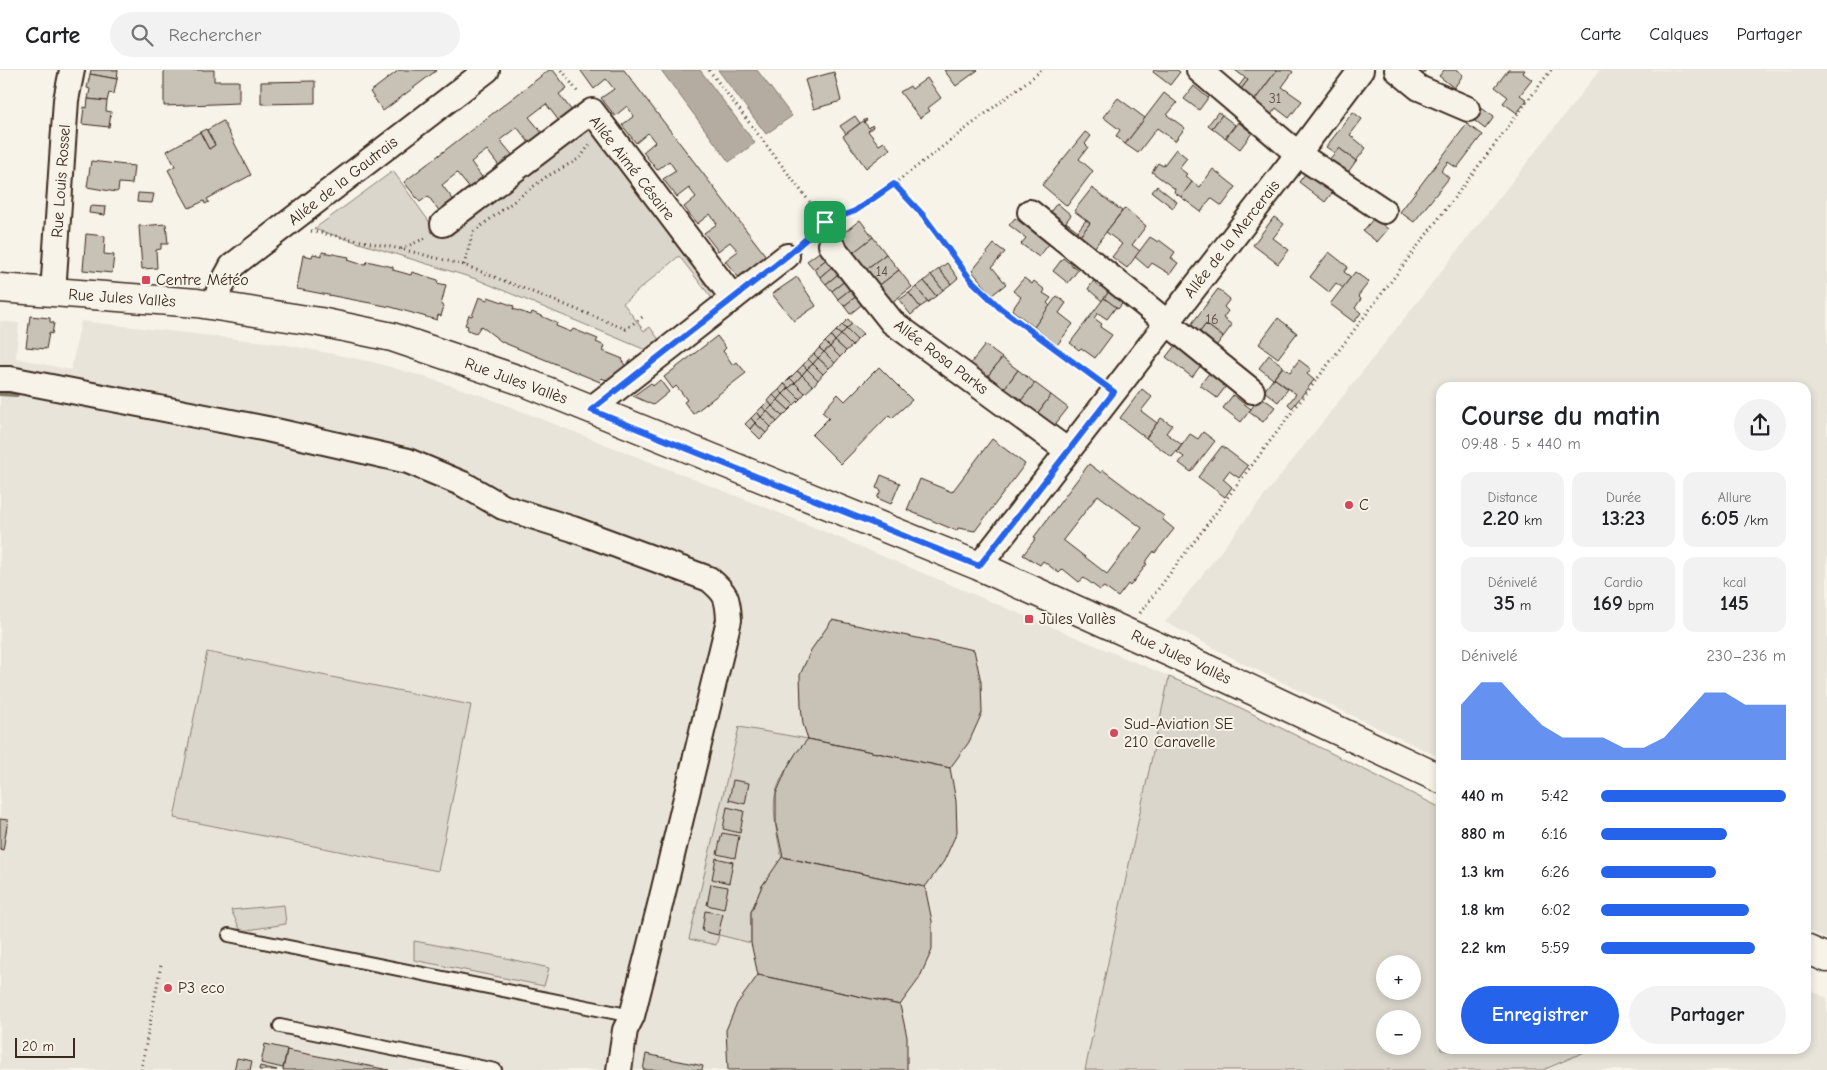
<!DOCTYPE html>
<html lang="fr">
<meta charset="utf-8">
<style>
:root{--surface:#fff;--page:#f2f2f2;--text:#202124;--muted:#757577;--line:#e0e0e0;--accent:#2563eb}
body{margin:0;font-family:"Comic Neue",sans-serif;background:var(--page);color:var(--text);height:100vh;display:flex;flex-direction:column;font-size:19px;white-space:nowrap}
*{box-sizing:border-box;margin:0}
p{font-size:16px;color:var(--muted)}
.icon{flex:none;width:28px;height:28px;fill:none;stroke:currentColor;stroke-width:2;stroke-linecap:round;stroke-linejoin:round}
.map{position:relative;flex:1;overflow:hidden}
.side{position:absolute;left:1436px;top:312px;width:375px;height:672px;display:flex;flex-direction:column;background:var(--surface);border-radius:15px;box-shadow:0 2px 8px #0003}
.side>*{flex:none}
.buttons{position:absolute;left:1376px;top:885px;display:grid;gap:10px}
.buttons a{display:grid;place-items:center;width:45px;height:45px;border-radius:50%;background:var(--surface);box-shadow:0 2px 8px #0003;font-size:25px}
.scale{position:absolute;left:15px;bottom:12px;width:60px;box-sizing:border-box;padding-left:5px;border:2px solid #3b2a1e;border-top:0;font-size:14px;line-height:18px;white-space:nowrap;color:#3b2a1e;-webkit-text-stroke:4px #f7f3e8;paint-order:stroke}
.pin{position:absolute;display:grid;place-items:center;width:42px;height:42px;color:#fff;margin:-21px;border-radius:10px;box-shadow:0 2px 8px #0006}
.round{display:grid;place-items:center;flex:none;width:52px;height:52px;border-radius:26px;background:var(--page)}
.headline{display:flex;align-items:center;justify-content:space-between;height:85px;padding:0 25px}
h1{font-size:28px;font-weight:800;line-height:38px}
.figures{display:grid;grid-template-columns:repeat(3,1fr);gap:8px;height:85px;padding:5px 25px}
.figures div{display:grid;align-content:center;border-radius:12px;background:var(--page);text-align:center}
.figures b{font-size:21px;font-weight:800}
.figures small{font-size:14px;font-weight:400}
.figures p{font-size:14px}
.chart{height:140px;padding:10px 25px}
.chart p{display:flex;justify-content:space-between}
.chart svg{width:100%;height:90px;margin-top:5px;fill:var(--accent);opacity:.7}
.cta{display:flex;gap:10px;margin-top:auto;padding:10px 25px}
.cta a{flex:1;height:58px;border-radius:30px;background:var(--accent);color:#fff;font-size:20px;font-weight:800;line-height:58px;text-align:center}
.cta a+a{background:var(--page);color:var(--text)}
ul{padding:0 25px;list-style:none;font-size:16px}
li{display:grid;grid-template-columns:80px 60px 1fr;align-items:center;height:38px}
li i{height:12px;border-radius:6px;background:var(--accent)}
header{display:flex;align-items:center;gap:30px;box-sizing:border-box;height:70px;padding:0 25px;background:var(--surface);border-bottom:1px solid var(--line)}
header strong{font-size:24px}
nav{display:flex;gap:28px;margin-inline-start:auto;font-size:18px}
.search{width:350px;height:45px;background:var(--page);display:flex;align-items:center;gap:12px;box-sizing:border-box;padding:0 18px;border-radius:28px;color:var(--muted);font-size:19px}
.map>svg:first-child{display:block}
.built{fill:#e9e4d9;fill-rule:evenodd}
.green{fill:#dbd6cb;stroke:#8b8074;fill-rule:evenodd}
.water{fill:#b4aca0;stroke:#84786c}
.lines{fill:none;stroke-linecap:round;stroke-linejoin:round}
.stream{stroke:#84786c;stroke-width:6}
.building{fill:#c8c1b6;stroke:#3b2a1e;fill-rule:evenodd}
.lane-casing{stroke:#3b2a1e;stroke-width:16}
.street-casing{stroke:#3b2a1e;stroke-width:28}
.secondary-casing{stroke:#3b2a1e;stroke-width:31}
.path{stroke:#3b2a1e;stroke-width:3;stroke-dasharray:1 4;stroke-linecap:butt}
.lane{stroke:#f7f3e8;stroke-width:12}
.street{stroke:#f7f3e8;stroke-width:24}
.secondary{stroke:#f7f3e8;stroke-width:28}
.route-casing{stroke:#fff;stroke-width:10}
.route{stroke:#2563eb;stroke-width:6}
.poi-dot{fill:#d1495b;stroke:#f7f3e8;stroke-width:2}
.labels{text-anchor:middle;dominant-baseline:central;stroke-width:4;stroke-linejoin:round;paint-order:stroke}
.number-label{font-size:14px;fill:#5e5044}
.street-label{font-size:16px;fill:#3b2a1e;stroke:#f7f3e8}
.poi-label{font-size:16px;fill:#3b2a1e;stroke:#f7f3e8;text-anchor:start}
</style>
<header>
<strong>Carte</strong>
<div class="search"><svg class="icon" aria-label="search" viewBox="0 0 24 24"><circle cx="10" cy="10" r="6"/><path d="M15 15l6 6"/></svg>Rechercher</div>
<nav><a>Carte</a><a>Calques</a><a>Partager</a></nav>
</header>
<div class="map">
<svg width="1827" height="1000" viewBox="0 0 1827 1000">
<rect width="100%" height="100%" fill="#f7f3e8"/>
<filter id="ink" filterUnits="userSpaceOnUse"><feTurbulence type="fractalNoise" baseFrequency=".02" numOctaves="2"/><feDisplacementMap in="SourceGraphic" scale="10" xChannelSelector="R" yChannelSelector="G"/><feConvolveMatrix kernelMatrix="1 2 1 2 8 2 1 2 1" color-interpolation-filters="sRGB"/></filter>
<g filter="url(#ink)">
<g class="built">
<path d="M1600 0H1827V869L1806 860V318H1441V688L1242 593 1165 552Z"/>
<path d="M0 251 19 253 16 288 71 300 81 251 282 274 373 292 425 307 483 326 787 446 1223 629 1441 738V980H1806V918L1827 928V1000H0ZM1385 894H1412V921H1385ZM1385 949H1412V976H1385Z"/>
</g>
<g class="green">
<path d="M592 50 724 224 714 231 679 186 623 233 644 261 650 257 662 274 653 283 476 209 314 159 393 101 438 164Z"/>
<path d="M207 582 471 635 438 801 174 748Z"/>
<path d="M1169 607 1223 629 1441 738V980H1589L1543 1000H1085ZM1385 894H1412V921H1385ZM1385 949H1412V976H1385Z"/>
<path d="M739 657 808 669C795 684 782 702 776 722 771 739 778 771 782 788L762 816 751 842V873L719 865 716 875 689 869Z"/>
<path d="M284 835 286 854 241 861 231 840Z"/>
<path d="M414 871 497 886 549 898 544 916 414 890Z"/>
</g>
<g class="water">
<path d="M661 0H700L755 73 729 92Z"/>
<path d="M718 0H757L792 46 766 64Z"/>
</g>
<g class="lines">
<path class="stream" d="M0 323 16 324"/>
</g>
<g class="building">
<path d="M91 0H118L117 9 90 4Z"/>
<path d="M164 0H214V11H239V33L164 36Z"/>
<path d="M399 0H437L383 41 370 22Z"/>
<path d="M549 0H553L567 18 559 24 572 41 559 51 546 34 529 47 543 64 530 74 517 57 500 70 514 87 500 97 487 80 471 92 484 110 471 120 457 103 442 115 455 132 441 143 428 126 420 132 404 112Z"/>
<path d="M582 0H624L769 190 754 202 751 199 739 208 725 191 738 181 730 172 718 181 704 163 717 154 710 144 697 154 684 137 696 127 689 118 677 127 663 109 676 101 669 91 657 100 643 82 655 72 648 63 636 73 622 55 634 46 627 36 615 46 601 28 614 19 606 9 594 19 581 1Z"/>
<path d="M944 0H978L956 16Z"/>
<path d="M1154 0H1177L1180 2 1170 15 1153 2Z"/>
<path d="M1235 0H1274L1276 1 1252 34 1238 23 1248 10Z"/>
<path d="M1277 0H1290L1293 2 1282 17 1302 31 1289 48 1276 38 1266 51 1249 38Z"/>
<path d="M1405 0H1426L1418 10Z"/>
<path d="M1444 0H1457L1463 5 1454 18 1439 6Z"/>
<path d="M1508 0H1525L1523 3 1532 10 1520 25 1527 30 1517 43 1503 33 1508 27 1495 17Z"/>
<path d="M834 2 841 31 814 39 805 10Z"/>
<path d="M90 4 117 9 114 24 109 23 107 31 88 29 90 19 87 18Z"/>
<path d="M927 8 941 28 928 38 930 41 920 48 900 22 910 16 912 19Z"/>
<path d="M1245 8 1248 10 1238 23 1235 21Z"/>
<path d="M315 11V33L261 34V12Z"/>
<path d="M1194 16 1208 28 1199 40 1184 29Z"/>
<path d="M1164 23 1177 33 1167 45 1185 58 1175 71 1157 58 1138 83 1125 74Z"/>
<path d="M1118 28 1145 48 1125 74 1116 66 1120 60 1103 47Z"/>
<path d="M88 29 107 31 106 41 111 42 109 57 82 54 84 37 87 38Z"/>
<path d="M1480 37 1494 47 1485 59 1471 48Z"/>
<path d="M1218 42 1222 45 1212 58 1208 55Z"/>
<path d="M1353 42 1362 49 1350 65 1366 78 1356 91 1339 78 1335 83 1326 77Z"/>
<path d="M1222 45 1235 55 1225 68 1212 58Z"/>
<path d="M855 46 860 53 846 64 840 56Z"/>
<path d="M866 49 867 50 864 52 869 58 872 55 873 57 868 61 879 75 884 72 890 79 866 98 843 66Z"/>
<path d="M223 51 251 105 207 129 209 132 205 134 204 131 189 138 168 100 175 96 167 81 200 62 209 79 215 75 207 60Z"/>
<path d="M1238 52 1252 63 1240 79 1226 68Z"/>
<path d="M1467 54 1482 65 1457 98 1448 92 1441 101 1449 108 1414 152 1400 142Z"/>
<path d="M206 59 215 75 209 79 200 62Z"/>
<path d="M1085 62 1091 66 1085 74 1088 77 1079 89 1093 101 1067 136 1042 115Z"/>
<path d="M1339 78 1356 91 1346 105 1328 91Z"/>
<path d="M1176 79 1187 88 1179 98 1187 104 1185 106 1192 112 1181 127 1174 122 1175 119 1152 102 1158 93 1163 96Z"/>
<path d="M91 91 134 96 132 114 119 113 118 121 116 122 87 117Z"/>
<path d="M1213 99 1236 117 1222 136 1211 128 1201 142 1181 127 1192 112 1200 117Z"/>
<path d="M1309 99 1335 119 1325 132 1299 112Z"/>
<path d="M1157 116 1177 132 1173 138 1152 122Z"/>
<path d="M1092 118 1122 141 1091 182 1077 170 1090 153 1074 141Z"/>
<path d="M138 123 154 124 152 133 137 132Z"/>
<path d="M1057 133 1071 145 1060 160 1045 149Z"/>
<path d="M90 136 106 137 105 145 89 143Z"/>
<path d="M1125 138 1146 156 1132 175 1140 181 1127 198 1112 187 1122 174 1106 162Z"/>
<path d="M1274 147 1284 154 1273 168 1289 180 1278 194 1253 175Z"/>
<path d="M1015 148 1049 174 1039 187 1021 174 1026 168 1009 155Z"/>
<path d="M1374 148 1388 159 1377 172 1363 161Z"/>
<path d="M860 150 873 167 853 183 847 176 844 178 837 168Z"/>
<path d="M1086 150 1090 153 1077 170 1073 167Z"/>
<path d="M1066 152 1078 161 1073 167 1061 159Z"/>
<path d="M166 154 168 174H161V179L156 180 157 198 142 199 139 156Z"/>
<path d="M86 164 105 166 104 184 114 185 112 203 83 200Z"/>
<path d="M873 167 886 184 865 200 850 185Z"/>
<path d="M1150 167 1158 172 1159 170 1175 182 1171 188 1178 193 1170 204 1152 193 1148 198 1135 187Z"/>
<path d="M994 174 1005 182 992 197 1006 214 992 225 972 201Z"/>
<path d="M822 180 828 188 814 199 807 191Z"/>
<path d="M322 182 349 187 348 190 357 193 366 194 367 191 393 197V200L411 205 412 202 438 210 437 213 446 215 441 235 444 236 441 246 438 245 437 250 391 237 297 219 303 185 312 187 313 184 322 186Z"/>
<path d="M1329 182 1348 197 1344 202 1351 207 1343 218 1336 213 1329 222 1310 207Z"/>
<path d="M886 184 899 200 876 218 865 200Z"/>
<path d="M828 188 834 195 820 207 814 199Z"/>
<path d="M1063 188 1078 200 1068 213 1053 201Z"/>
<path d="M947 193 958 208 951 214 939 199Z"/>
<path d="M834 195 841 202 826 214 820 207Z"/>
<path d="M939 199 951 214 943 220 931 205Z"/>
<path d="M899 200 912 217 891 233 876 218Z"/>
<path d="M841 202 846 210 832 221 826 214Z"/>
<path d="M1355 202 1369 212 1358 226 1361 229 1355 238 1361 243 1354 252 1330 234Z"/>
<path d="M931 205 943 220 936 226 924 211Z"/>
<path d="M1097 206 1112 217 1102 231 1088 219Z"/>
<path d="M797 207 816 236 794 251 772 224Z"/>
<path d="M1024 208 1032 214 1034 211 1045 220 1043 223 1051 228 1047 233 1050 236 1034 257 1012 240 1021 227 1013 221Z"/>
<path d="M846 210 853 217 838 229 832 221Z"/>
<path d="M924 211 936 226 928 232 916 217Z"/>
<path d="M1114 215 1128 226 1118 239 1104 228Z"/>
<path d="M853 217 858 225 844 236 838 229Z"/>
<path d="M916 217 928 232 920 237 909 223Z"/>
<path d="M1218 219 1230 229 1224 237 1228 241 1223 248 1232 255 1223 267 1206 254 1196 267 1187 260Z"/>
<path d="M909 223 920 237 911 245 899 230Z"/>
<path d="M858 225 865 232 850 244 844 236Z"/>
<path d="M1057 226 1066 233 1059 243 1073 254 1057 275 1034 257Z"/>
<path d="M479 227 487 230 488 227 514 236 513 239 531 245 532 242 557 253 556 256 571 262 573 259 598 269 596 272 605 276 603 281 623 289 622 291 629 301 613 312 601 308 600 312 502 272 481 256 476 263 467 260 468 256 465 255 469 245 472 246Z"/>
<path d="M1104 228 1116 237 1107 249 1098 243 1094 248 1102 254 1100 257 1112 265 1095 288 1081 278 1079 280 1070 273Z"/>
<path d="M30 246 50 248V252L54 253 52 264 49 263 46 279 26 277Z"/>
<path d="M1278 248 1297 263 1278 288 1259 274Z"/>
<path d="M848 249 852 254 846 259 842 255Z"/>
<path d="M852 254 863 264 857 270 846 259Z"/>
<path d="M1206 254 1223 267 1213 280 1196 267Z"/>
<path d="M842 255 846 259 841 265 836 261Z"/>
<path d="M846 259 857 270 852 276 841 265Z"/>
<path d="M836 261 841 265 835 271 831 266Z"/>
<path d="M841 265 852 276 846 281 835 271Z"/>
<path d="M717 266 726 278 723 281 733 295 737 292 746 303 693 344 684 332 687 330 682 323 676 316 673 319 664 307Z"/>
<path d="M831 266 835 271 830 277 825 272Z"/>
<path d="M835 271 846 281 840 287 830 277Z"/>
<path d="M825 272 830 277 824 282 819 278Z"/>
<path d="M1176 274 1202 294 1192 307 1166 287Z"/>
<path d="M985 275 1002 288 987 307 970 294Z"/>
<path d="M830 277 840 287 835 293 824 282Z"/>
<path d="M819 278 824 282 818 288 814 284Z"/>
<path d="M824 282 835 293 829 298 818 288Z"/>
<path d="M814 284 818 288 813 294 808 289Z"/>
<path d="M1269 285 1283 296 1273 309 1259 298Z"/>
<path d="M818 288 829 298 823 304 813 294Z"/>
<path d="M1002 288 1018 300 1004 319 987 307Z"/>
<path d="M808 289 813 294 807 299 803 295Z"/>
<path d="M1299 290 1311 299 1307 304 1314 310 1292 338 1288 334 1296 324 1274 308 1283 297 1290 302Z"/>
<path d="M813 294 823 304 818 310 807 299Z"/>
<path d="M803 295 807 299 802 305 797 301Z"/>
<path d="M879 297 912 330 892 348 889 345 841 394 812 365 829 348 822 342 838 324 845 331Z"/>
<path d="M807 299 818 310 813 316 802 305Z"/>
<path d="M1018 300 1035 313 1020 332 1004 319Z"/>
<path d="M797 301 802 305 795 313 790 308Z"/>
<path d="M1210 302 1227 315 1217 328 1200 315Z"/>
<path d="M802 305 813 316 805 323 795 313Z"/>
<path d="M790 308 795 313 789 318 784 314Z"/>
<path d="M1274 308 1288 319 1278 332 1264 321Z"/>
<path d="M660 310 669 322 653 335 633 326 651 313 653 316Z"/>
<path d="M795 313 805 323 800 329 789 318Z"/>
<path d="M1035 313 1051 325 1037 344 1020 332Z"/>
<path d="M784 314 789 318 783 324 779 320Z"/>
<path d="M789 318 800 329 794 335 783 324Z"/>
<path d="M1142 319 1152 327 1141 341 1157 353 1146 368 1120 348Z"/>
<path d="M779 320 783 324 778 330 773 325Z"/>
<path d="M783 324 794 335 789 340 778 330Z"/>
<path d="M773 325 778 330 772 336 768 331Z"/>
<path d="M1051 325 1068 338 1053 357 1037 344Z"/>
<path d="M1233 325 1251 339 1241 352 1223 338Z"/>
<path d="M1260 326 1275 337 1263 352 1249 342Z"/>
<path d="M778 330 789 340 783 346 772 336Z"/>
<path d="M768 331 772 336 767 341 762 337Z"/>
<path d="M772 336 783 346 777 352 767 341Z"/>
<path d="M762 337 767 341 761 347 757 342Z"/>
<path d="M767 341 777 352 771 357 761 347Z"/>
<path d="M757 342 761 347 755 353 751 348Z"/>
<path d="M761 347 771 357 766 363 755 353Z"/>
<path d="M751 348 755 353 750 359 745 354Z"/>
<path d="M1161 348 1172 355 1166 363 1182 375 1172 387 1146 368Z"/>
<path d="M755 353 766 363 760 369 750 359Z"/>
<path d="M1203 362 1215 371 1191 402 1179 393 1184 387 1177 382 1190 364 1198 369Z"/>
<path d="M992 369 1025 394 975 461 958 458 957 461 907 440 920 409 952 422Z"/>
<path d="M1222 376 1248 396 1239 408 1229 401 1223 409 1232 417 1225 427 1198 407Z"/>
<path d="M1089 394 1101 403 1103 400 1164 446 1162 449 1174 459 1155 483 1154 481 1145 493 1147 494 1130 516 1128 514 1118 527 1104 517 1100 520 1084 508 1079 512 1063 499 1059 503 1043 491 1040 495 1023 485 1036 468 1034 467ZM1098 425 1142 458 1107 504 1063 470Z"/>
<path d="M881 405 900 413 891 434 877 428 881 420 876 418Z"/>
<path d="M832 550 974 580 981 612 982 643 969 672 950 698 808 669 803 654 801 636 800 605 811 580Z"/>
<path d="M808 669 950 698 956 731 957 762 944 791 925 817 783 787 776 755V724L787 698 796 683Z"/>
<path d="M733 710 749 713 745 734 729 730Z"/>
<path d="M727 737 744 741 740 763 723 759Z"/>
<path d="M0 749 8 750 3 780 0 779Z"/>
<path d="M722 763 739 766 735 788 717 784Z"/>
<path d="M782 787 925 817 932 851V880L919 909 900 935 758 905 751 873V842L762 816Z"/>
<path d="M716 788 733 792 729 813 712 809Z"/>
<path d="M711 814 728 817 724 839 707 835Z"/>
<path d="M705 841 723 844 718 865 702 861Z"/>
<path d="M758 905 900 935 907 967V1000H728L726 960 737 934Z"/>
<path d="M265 974 287 979 283 998 261 993Z"/>
<path d="M287 980 389 1000H283Z"/>
<path d="M646 984 703 996 702 1000H643Z"/>
<path d="M237 988 252 991 250 1000H234Z"/>
<path d="M260 996 277 1000H259Z"/>
</g>
<g class="lines">
<defs>
<g id="lane">
<path d="M229 865 632 946"/>
<path d="M280 956 495 1000"/>
</g>
<g id="street">
<path d="M1199 0 1298 84 1384 141"/>
<path d="M1397 0 1419 18 1468 39"/>
<path d="M1030 142 1252 321"/>
<path d="M443 154 592 41 733 228"/>
<path d="M831 175 892 252 1068 381"/>
<path d="M53 223 66 30 72 0"/>
<path d="M216 235 219 220 232 196 487 0"/>
<path d="M0 309H10L267 359 408 391 463 414 503 437 573 459 709 509C726 523 728 527 729 550L660 835 632 946 625 960 619 1000"/>
<path d="M591 339 787 186"/>
<path d="M979 496 1298 84 1361 0"/>
</g>
<g id="secondary">
<path d="M0 218 197 233 320 252 392 267 522 311 979 496 1205 598 1441 709"/>
<path d="M1806 879 1827 888"/>
</g>
</defs>
<use href="#lane" class="lane-casing"/>
<use href="#street" class="street-casing"/>
<use href="#secondary" class="secondary-casing"/>
<g class="path">
<path d="M562 0 579 24"/>
<path d="M709 0 825 152"/>
<path d="M894 114 1042 0"/>
<path d="M826 155 825 152 855 141 894 114 923 145 971 210 999 238 1097 310"/>
<path d="M311 161 401 179 464 195 626 259 645 245"/>
<path d="M401 179 428 167"/>
<path d="M464 195 473 162 546 107 580 88 591 73"/>
<path d="M1140 543 1551 0"/>
<path d="M141 1000 161 895"/>
</g>
<use href="#lane" class="lane"/>
<use href="#street" class="street"/>
<use href="#secondary" class="secondary"/>
</g>
</g>
<g class="lines" filter="url(#ink)">
<defs>
<path id="route" d="M894 114 923 145 971 210 1000 238 1114 322 979 496 591 340 787 186 825 152 855 141Z"/>
</defs>
<use href="#route" class="route-casing"/>
<use href="#route" class="route"/>
</g>
<g class="poi-dot">
<rect x="141" y="205" width="10" height="10" rx="2.5"/>
<circle cx="1349" cy="435" r="5"/>
<rect x="1024" y="544" width="10" height="10" rx="2.5"/>
<circle cx="1114" cy="663" r="5"/>
<circle cx="168" cy="918" r="5"/>
</g>
<g class="labels">
<g class="number-label">
<text x="1275" y="28">31</text>
<text x="882" y="201">14</text>
<text x="1212" y="249">16</text>
</g>
<g class="street-label">
<text transform="translate(632 98) rotate(52)">Allée Aimé Césaire</text>
<text transform="translate(61 111) rotate(-86)">Rue Louis Rossel</text>
<text transform="translate(343 111) rotate(-38)">Allée de la Gautrais</text>
<text transform="translate(1232 169) rotate(-52)">Allée de la Mercerais</text>
<text transform="translate(122 228) rotate(4)">Rue Jules Vallès</text>
<text transform="translate(941 287) rotate(37)">Allée Rosa Parks</text>
<text transform="translate(516 311) rotate(20)">Rue Jules Vallès</text>
<text transform="translate(1181 587) rotate(25)">Rue Jules Vallès</text>
</g>
<g class="poi-label">
<text x="156" y="210">Centre Météo</text>
<text x="1359" y="435">C</text>
<text x="1039" y="549">Jules Vallès</text>
<text x="1124" y="654">Sud-Aviation SE<tspan x="1124" dy="18">210 Caravelle</tspan></text>
<text x="178" y="918">P3 eco</text>
</g>
</g>
</svg>
<div class="buttons">
<a>+</a>
<a>−</a>
</div>
<div class="scale">20 m</div>
<div class="pin" style="left:825px;top:152px;background:#1e9e55"><svg class="icon" aria-label="arrive" viewBox="0 0 24 24"><path d="M6 21V4h12l-3 4 3 4H6"/></svg></div>
<section class="side">
<div class="headline"><div><h1>Course du matin</h1><p>09:48 · 5 × 440 m</p></div><a class="round"><svg class="icon" aria-label="share" viewBox="0 0 24 24"><path d="M12 15V3M7 8l5-5 5 5M5 13v7h14v-7"/></svg></a></div>
<div class="figures">
<div><p>Distance</p><b>2.20<small> km</small></b></div>
<div><p>Durée</p><b>13:23</b></div>
<div><p>Allure</p><b>6:05<small> /km</small></b></div>
</div>
<div class="figures">
<div><p>Dénivelé</p><b>35<small> m</small></b></div>
<div><p>Cardio</p><b>169<small> bpm</small></b></div>
<div><p>kcal</p><b>145</b></div>
</div>
<div class="chart"><p><span>Dénivelé</span>230–236 m</p>
<svg viewBox="0 0 160 44" preserveAspectRatio="none"><path d="M0 44V17L10 6L20 6L30 17L40 27L50 33L60 33L70 33L80 38L90 38L100 33L110 22L120 11L130 11L140 17L150 17L160 17V44z"/></svg>
</div>
<ul>
<li><b>440 m</b>5:42<i style="width:100%"></i></li>
<li><b>880 m</b>6:16<i style="width:68%"></i></li>
<li><b>1.3 km</b>6:26<i style="width:62%"></i></li>
<li><b>1.8 km</b>6:02<i style="width:80%"></i></li>
<li><b>2.2 km</b>5:59<i style="width:83%"></i></li>
</ul>
<div class="cta"><a>Enregistrer</a><a>Partager</a></div>
</section>
</div>
